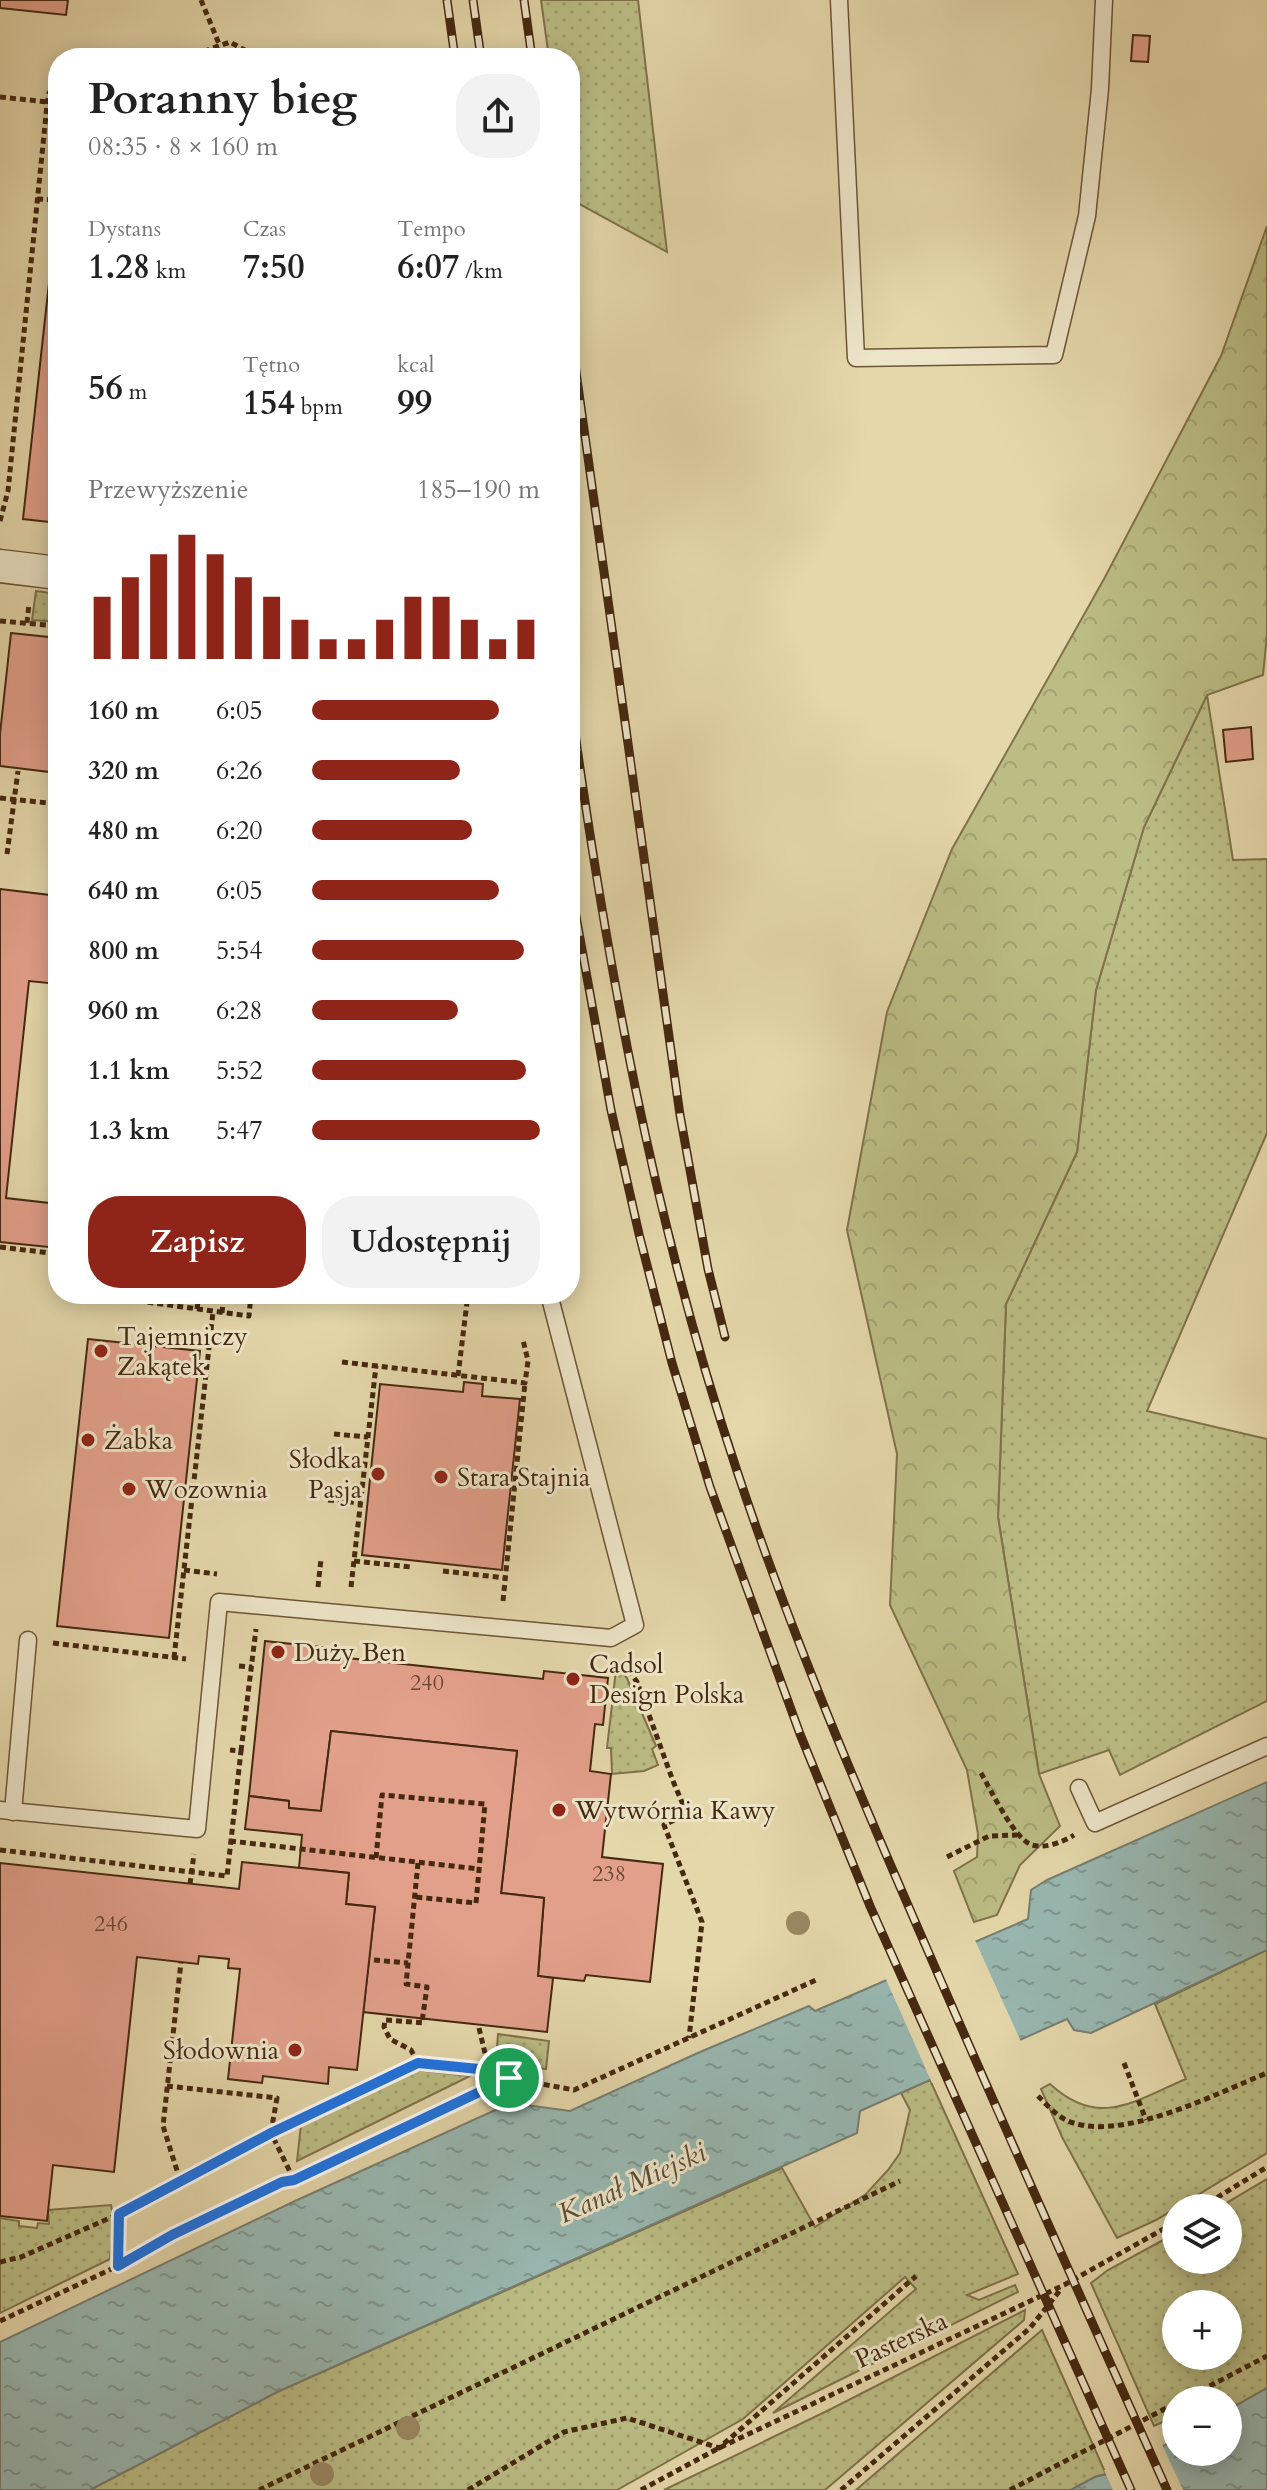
<!DOCTYPE html>
<html lang="pl">
<meta charset="utf-8">
<style>
:root{--surface:#fff;--page:#f2f2f2;--text:#222;--muted:#767676;--accent:#8f2418}
body{margin:0;font-family:Cardo,serif;background:var(--page);color:var(--text);height:100vh;display:flex;flex-direction:column;font-size:30px;white-space:nowrap}
*{box-sizing:border-box;margin:0}
p{font-size:26px;color:var(--muted)}
.icon{flex:none;width:44px;height:44px;fill:none;stroke:currentColor;stroke-width:2;stroke-linecap:round;stroke-linejoin:round}
.map{position:relative;flex:1;overflow:hidden}
.side{position:absolute;left:48px;top:48px;width:532px;height:1256px;display:flex;flex-direction:column;background:var(--surface);border-radius:32px;box-shadow:0 4px 20px #0003}
.side>*{flex:none}
.controls{position:absolute;left:1162px;top:2194px;display:grid;gap:16px}
.controls a{display:grid;place-items:center;width:80px;height:80px;border-radius:50%;background:var(--surface);box-shadow:0 4px 20px #0003;font-size:40px}
.pin{position:absolute;display:grid;place-items:center;width:68px;height:68px;color:#fff;margin:-34px;border:4px solid #fff;border-radius:50%;box-shadow:0 2px 8px #0007}
.round{display:grid;place-items:center;flex:none;width:84px;height:84px;border-radius:32px;background:var(--page)}
.overview{display:flex;align-items:center;justify-content:space-between;height:136px;padding:0 40px}
h1{font-size:44px;font-weight:700;line-height:60px}
.figures{display:grid;grid-template-columns:repeat(3,1fr);gap:12px;height:136px;padding:8px 40px}
.figures div{display:grid;align-content:center}
.figures b{font-size:34px;font-weight:700}
.figures small{font-size:22px;font-weight:400}
.figures p{font-size:22px}
.chart{height:224px;padding:16px 40px}
.chart p{display:flex;justify-content:space-between}
.chart svg{width:100%;height:144px;margin-top:8px;stroke:var(--accent);stroke-width:6}
.button{display:flex;gap:16px;margin-top:auto;padding:16px 40px}
.button a{flex:1;height:92px;border-radius:32px;background:var(--accent);color:#fff;font-size:32px;font-weight:700;line-height:92px;text-align:center}
.button a+a{background:var(--page);color:var(--text)}
ul{padding:0 40px;list-style:none;font-size:26px}
li{display:grid;grid-template-columns:128px 96px 1fr;align-items:center;height:60px}
li i{height:20px;border-radius:10px;background:var(--accent)}
.map>svg:first-child{display:block}
.green{fill:url(#green-dots);stroke:#80724a;stroke-width:2;fill-rule:evenodd}
.forest{fill:url(#forest-crowns);stroke:#80724a;stroke-width:2}
.water{fill:url(#water-ripples);stroke:#777e71;stroke-width:2}
.pier{fill:#e4d7aa}
.building{fill:#e29f8a;stroke:#452810;stroke-width:2}
.lines{fill:none;stroke-linecap:round;stroke-linejoin:round}
.lane-casing{stroke:#6d5436;stroke-width:19}
.street-casing{stroke:#6d5436;stroke-width:35}
.path{stroke:#452810;stroke-width:5;stroke-dasharray:6 4;stroke-linecap:butt}
.lane{stroke:#ede5c8;stroke-width:16}
.street{stroke:#ede5c8;stroke-width:32}
.rail-casing{stroke:#452810;stroke-width:9}
.rail{stroke:#ede5c8;stroke-width:6;stroke-dasharray:18;stroke-linecap:butt}
.tree{fill:#9a8762}
.route-casing{stroke:#fff;stroke-width:16}
.route{stroke:#1a73e8;stroke-width:10}
.poi-dot{fill:#8f2418;stroke:#ede5c8;stroke-width:3}
.labels{text-anchor:middle;dominant-baseline:central;stroke-width:6;stroke-linejoin:round;paint-order:stroke}
.number-label{font-size:22px;fill:#6c462e}
.poi-label{font-size:26px;fill:#452810;stroke:#ede5c8;text-anchor:start}
.street-label{font-size:26px;fill:#452810;stroke:#ede5c8}
.water-label{font-size:28px;font-style:italic;fill:#5a4c38;stroke:#ede5c8}
</style>
<div class="map">
<svg width="1267" height="2490" viewBox="0 0 1267 2490">
<defs>
<pattern id="green-dots" width="8" height="8" patternUnits="userSpaceOnUse" patternTransform="scale(2)"><rect width="8" height="8" fill="#bbbd84"/><path d="M2 2h.1M6 6h.1" fill="none" stroke="#a2a271" stroke-width="1.8" stroke-linecap="round"/></pattern>
<pattern id="forest-crowns" width="20" height="18" patternUnits="userSpaceOnUse" patternTransform="scale(2)"><rect width="20" height="18" fill="#bbbd84"/><path d="M2 6a3 3 0 1 1 6 0M12 15a3 3 0 1 1 6 0" fill="none" stroke="#a2a271"/></pattern>
<pattern id="water-ripples" width="26" height="14" patternUnits="userSpaceOnUse" patternTransform="scale(2)"><rect width="26" height="14" fill="#98b8b1"/><path d="M2 4q2-2 4 0t4 0M15 11q2-2 4 0t4 0" fill="none" stroke="#7e968f"/></pattern>
</defs>
<rect width="100%" height="100%" fill="#e4d7aa"/>
<filter id="stains"><feTurbulence type="fractalNoise" baseFrequency=".0025" numOctaves="4"/><feColorMatrix values="0 0 0 0 .2 0 0 0 0 .09 0 0 0 0 .02 0 0 0 .5 -.17"/></filter>
<radialGradient id="worn" r=".72"><stop offset=".6" stop-color="#630" stop-opacity="0"/><stop offset="1" stop-color="#630" stop-opacity=".3"/></radialGradient>
<g class="green">
<path d="M541 0H638L667 252 570 199V58H549Z"/>
<path d="M36 591 58 594V622L32 620Z"/>
<path d="M1207 695 1233 860 1267 859V1133L1147 1411 1267 1439V1701L1120 1775 1109 1750 1039 1774 998 1517 1006 1304 1077 1152 1096 990 1144 827Z"/>
<path d="M616 1670 622 1672 627 1678 656 1746 652 1749 658 1765 644 1771 612 1774 611 1748H607Z"/>
<path d="M1267 1950V2153L1156 2220 1117 2238 1062 2137 1041 2089 1050 2084C1099 2129 1134 2101 1186 2079L1155 2004Z"/>
<path d="M498 2034 549 2041 546 2069 496 2062Z"/>
<path d="M416 2070 470 2076 297 2161 301 2125Z"/>
<path d="M930 2080 1018 2274 967 2295 979 2300 1015 2285 1018 2292 773 2413 916 2289 905 2277 743 2419 617 2490H90L277 2392 782 2168 815 2227 866 2194 888 2170 900 2153 910 2110 901 2093Z"/>
<path d="M1267 2179V2388L1228 2410V2400H1176V2416L1154 2426 1091 2283 1108 2270 1176 2233V2260H1228V2208H1218ZM1176 2304H1228V2356H1176Z"/>
<path d="M111 2205 114 2220 110 2259 0 2313V2218L19 2221V2226L37 2228 38 2223 49 2224 48 2210Z"/>
<path d="M1025 2310 1024 2320 825 2490H664L829 2410Z"/>
<path d="M1042 2330 1106 2474 1095 2477 1071 2490H856Z"/>
</g>
<path class="forest" d="M1267 226V635L1263 675 1207 695 1144 827 1096 990 1077 1152 1006 1304 998 1517 1039 1774 1060 1826 1020 1865 997 1915 974 1922 954 1871 977 1857 978 1834 967 1770 890 1605 897 1454 847 1230 887 1012 952 849 1104 579 1221 356Z"/>
<g class="water">
<path d="M1267 1782V1950L1091 2033 1074 2030 1067 2019 860 2111 857 2133 277 2392 90 2490H0V2342L295 2201 511 2103 570 2111 700 2052 809 2006 815 2011 1028 1919 1031 1890 1047 1880Z"/>
<path d="M1267 2388V2490H1071L1095 2477 1116 2472 1176 2439V2452H1228V2410Z"/>
</g>
<g class="pier">
<path d="M974 1938 1022 2044 932 2083 885 1977Z"/>
<path d="M1161 2442 1183 2490H1113L1104 2470 1115 2468Z"/>
</g>
<g class="building">
<path d="M0 0H68L66 15 0 8Z"/>
<path d="M1133 35 1150 36 1148 62 1131 61Z"/>
<path d="M58 201V523L23 519Z"/>
<path d="M11 633 58 638V773L0 766V734Z"/>
<path d="M1251 727 1253 759 1226 762 1223 730Z"/>
<path d="M0 889 58 896V984L29 981 6 1198 58 1204V1248L0 1242Z"/>
<path d="M88 1339 200 1351 169 1638 57 1626Z"/>
<path d="M464 1382 483 1384 482 1396 520 1399 502 1570 362 1555 380 1384 463 1392Z"/>
<path d="M265 1641 329 1648V1656L543 1679 544 1671 608 1678 603 1725 595 1724 590 1771 611 1774 602 1857 663 1864 650 1982 586 1975 584 1981 538 1976 544 1898 501 1893 517 1751 331 1731 321 1811 289 1808V1801L249 1796Z"/>
<path d="M331 1731 517 1751 501 1893 544 1898 538 1976 553 1978 547 2032 363 2012 375 1907 346 1904 349 1873 299 1868 302 1835 245 1829 249 1796 289 1801V1808L321 1811Z"/>
<path d="M242 1862 349 1873 346 1904 375 1907 357 2070 329 2067 328 2084 263 2076 262 2083 228 2079 240 1969 228 1968 229 1959 199 1956 198 1964 137 1957 114 2172 53 2165 47 2221 0 2216V1863L239 1889Z"/>
</g>
<g class="lines">
<defs>
<g id="lane">
<path d="M839 0 856 358 1054 355 1087 216 1100 89 1104 0"/>
<path d="M1079 1788 1095 1823 1267 1746"/>
<path d="M0 1810 197 1829 219 1602 611 1638 635 1625 549 1294"/>
<path d="M13 1812 28 1640"/>
</g>
<path id="street" d="M0 566 58 573"/>
</defs>
<use href="#lane" class="lane-casing"/>
<use href="#street" class="street-casing"/>
<g class="path">
<path d="M201 0 219 44"/>
<path d="M185 58 230 42 252 54 253 58"/>
<path d="M0 97 48 102"/>
<path d="M37 199 55 200"/>
<path d="M0 521 8 491 47 105 49 93 58 83"/>
<path d="M0 621 58 626"/>
<path d="M27 623 29 604"/>
<path d="M0 798 58 804"/>
<path d="M7 854 18 771"/>
<path d="M0 1247 58 1254"/>
<path d="M88 1294 249 1316 251 1294"/>
<path d="M197 1309 199 1294"/>
<path d="M222 1313 224 1294"/>
<path d="M342 1362 525 1383 528 1361 523 1340"/>
<path d="M458 1376 468 1294"/>
<path d="M334 1434 368 1437"/>
<path d="M328 1500 361 1503"/>
<path d="M354 1561 411 1567"/>
<path d="M184 1570 217 1574"/>
<path d="M443 1571 506 1578"/>
<path d="M318 1587 321 1559"/>
<path d="M351 1587 376 1366"/>
<path d="M503 1601 525 1383"/>
<path d="M53 1643 186 1659"/>
<path d="M174 1658 213 1312"/>
<path d="M620 1665 629 1670 637 1682 673 1781 687 1814 664 1825 702 1922 689 2038"/>
<path d="M239 1666 252 1667"/>
<path d="M241 1751 256 1629"/>
<path d="M981 1773C991 1790 1014 1839 1032 1845 1045 1849 1063 1842 1074 1835"/>
<path d="M230 1841 479 1869"/>
<path d="M0 1850 227 1876 241 1751 230 1750"/>
<path d="M947 1857 989 1836 1017 1835"/>
<path d="M376 1858 382 1795 485 1804 476 1903 415 1897"/>
<path d="M418 1863 406 1984 427 1987 422 2022"/>
<path d="M190 1884 194 1854"/>
<path d="M374 1960 408 1963"/>
<path d="M479 2028 489 2070"/>
<path d="M418 2063 411 2050 390 2039 384 2027 385 2020 426 2023"/>
<path d="M1124 2063 1146 2120"/>
<path d="M167 2086 277 2098 271 2132"/>
<path d="M1038 2096C1046 2104 1056 2115 1066 2120 1118 2145 1217 2093 1267 2073"/>
<path d="M271 2133 418 2063 489 2070 508 2078"/>
<path d="M180 2180 163 2126 181 1962"/>
<path d="M1200 2208 1267 2167"/>
<path d="M0 2262 21 2257 119 2214"/>
<path d="M118 2266 119 2214 271 2133 294 2180"/>
<path d="M0 2321 118 2266 172 2235 282 2182 294 2180 509 2078 574 2090 816 1980"/>
<path d="M1183 2400 1267 2356"/>
<path d="M259 2490 900 2181"/>
<path d="M468 2490 564 2432 627 2418 719 2448 916 2276"/>
<path d="M641 2490 719 2448 1064 2285 1176 2222"/>
<path d="M841 2490 1030 2328 1061 2289"/>
<path d="M1010 2490 1176 2403"/>
</g>
<use href="#lane" class="lane"/>
<use href="#street" class="street"/>
<defs>
<g id="rail">
<path d="M447 0 455 58"/>
<path d="M473 0 481 58"/>
<path d="M524 0 532 58"/>
<path d="M570 329 680 1115 708 1269 725 1337"/>
<path d="M570 698C606 959 653 1221 737 1471 792 1637 861 1798 931 1958 1008 2136 1088 2313 1167 2490"/>
<path d="M570 883 611 1110 639 1234 672 1363 710 1487 800 1734 870 1906 1131 2490"/>
</g>
</defs>
<use href="#rail" class="rail-casing"/>
<use href="#rail" class="rail"/>
</g>
<g class="tree">
<circle cx="798" cy="1923" r="12"/>
<circle cx="408" cy="2428" r="12"/>
<circle cx="322" cy="2474" r="12"/>
</g>
<g class="lines">
<defs>
<path id="route" d="M418 2063 489 2070 509 2078 294 2180 282 2182 172 2235 118 2266 119 2214 271 2133Z"/>
</defs>
<use href="#route" class="route-casing"/>
<use href="#route" class="route"/>
</g>
<g class="poi-dot">
<circle cx="101" cy="1351" r="8"/>
<circle cx="88" cy="1440" r="8"/>
<circle cx="378" cy="1474" r="8"/>
<circle cx="441" cy="1477" r="8"/>
<circle cx="129" cy="1489" r="8"/>
<circle cx="278" cy="1652" r="8"/>
<circle cx="573" cy="1679" r="8"/>
<circle cx="559" cy="1810" r="8"/>
<circle cx="295" cy="2050" r="8"/>
</g>
<g class="labels">
<g class="number-label">
<text x="427" y="1683">240</text>
<text x="609" y="1874">238</text>
<text x="111" y="1924">246</text>
</g>
<g class="poi-label">
<text x="117" y="1336">Tajemniczy<tspan x="117" dy="30">Zakątek</tspan></text>
<text x="104" y="1440">Żabka</text>
<text x="362" y="1459" text-anchor="end">Słodka<tspan x="362" dy="30">Pasja</tspan></text>
<text x="457" y="1477">Stara Stajnia</text>
<text x="145" y="1489">Wozownia</text>
<text x="294" y="1652">Duży Ben</text>
<text x="589" y="1664">Cadsol<tspan x="589" dy="30">Design Polska</tspan></text>
<text x="575" y="1810">Wytwórnia Kawy</text>
<text x="279" y="2050" text-anchor="end">Słodownia</text>
</g>
<g class="street-label">
<text transform="translate(901 2340) rotate(-25)">Pasterska</text>
</g>
<g class="water-label">
<text transform="translate(632 2183) rotate(-24)">Kanał Miejski</text>
</g>
</g>
<rect width="100%" height="100%" filter="url(#stains)"/>
<rect width="100%" height="100%" fill="url(#worn)"/>
</svg>
<div class="controls">
<a><svg class="icon" aria-label="layers" viewBox="0 0 24 24"><path d="M12 4l9 5-9 5-9-5zM3 14l9 5 9-5"/></svg></a>
<a>+</a>
<a>−</a>
</div>
<div class="pin" style="left:509px;top:2078px;background:#1e9e55"><svg class="icon" aria-label="arrive" viewBox="0 0 24 24"><path d="M6 21V4h12l-3 4 3 4H6"/></svg></div>
<section class="side">
<div class="overview"><div><h1>Poranny bieg</h1><p>08:35 · 8 × 160 m</p></div><a class="round"><svg class="icon" aria-label="share" viewBox="0 0 24 24"><path d="M12 15V3M7 8l5-5 5 5M5 13v7h14v-7"/></svg></a></div>
<div class="figures">
<div><p>Dystans</p><b>1.28<small> km</small></b></div>
<div><p>Czas</p><b>7:50</b></div>
<div><p>Tempo</p><b>6:07<small> /km</small></b></div>
</div>
<div class="figures">
<div><b>56<small> m</small></b></div>
<div><p>Tętno</p><b>154<small> bpm</small></b></div>
<div><p>kcal</p><b>99</b></div>
</div>
<div class="chart"><p><span>Przewyższenie</span>185–190 m</p>
<svg viewBox="0 0 160 44" preserveAspectRatio="none"><path d="M5 44V25M15 44V19M25 44V12M35 44V6M45 44V12M55 44V19M65 44V25M75 44V32M85 44V38M95 44V38M105 44V32M115 44V25M125 44V25M135 44V32M145 44V38M155 44V32"/></svg>
</div>
<ul>
<li><b>160 m</b>6:05<i style="width:82%"></i></li>
<li><b>320 m</b>6:26<i style="width:65%"></i></li>
<li><b>480 m</b>6:20<i style="width:70%"></i></li>
<li><b>640 m</b>6:05<i style="width:82%"></i></li>
<li><b>800 m</b>5:54<i style="width:93%"></i></li>
<li><b>960 m</b>6:28<i style="width:64%"></i></li>
<li><b>1.1 km</b>5:52<i style="width:94%"></i></li>
<li><b>1.3 km</b>5:47<i style="width:100%"></i></li>
</ul>
<div class="button"><a>Zapisz</a><a>Udostępnij</a></div>
</section>
</div>
